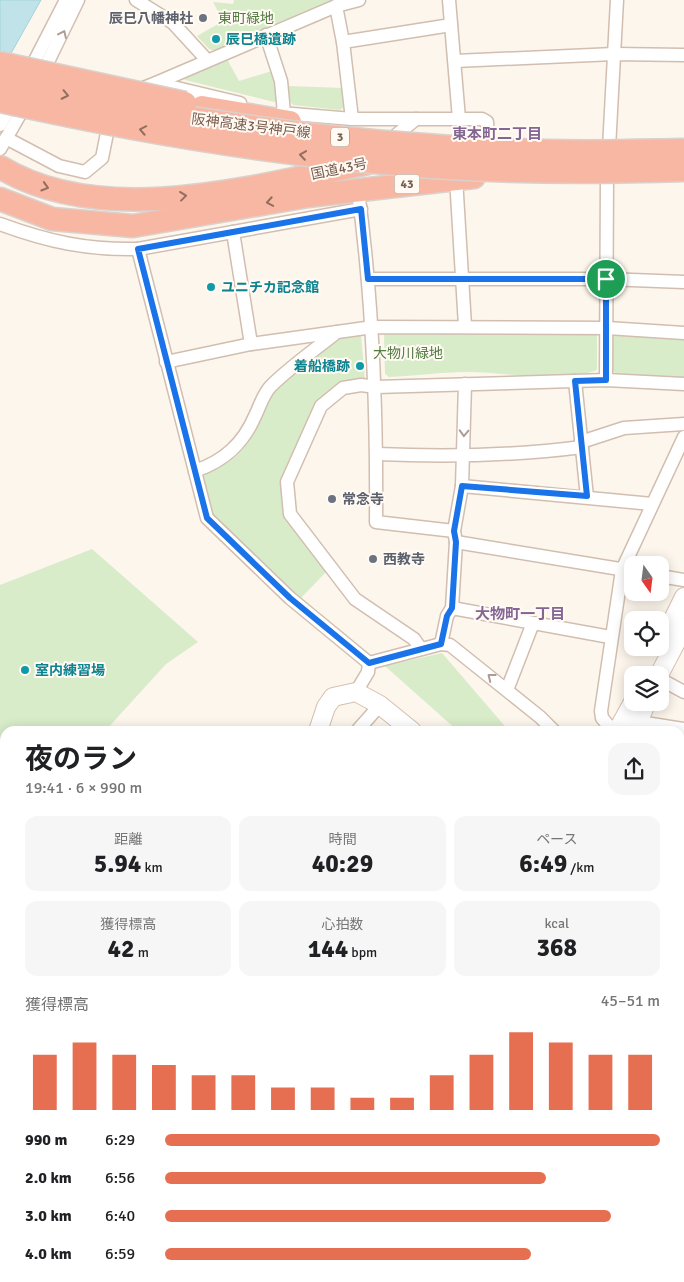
<!DOCTYPE html>
<html lang="ja">
<meta charset="utf-8">
<style>
:root{--surface:#fff;--page:#f6f6f6;--text:#202124;--muted:#757577;--accent:#e76f51}
body{margin:0;font-family:Signika,"Noto Sans JP",sans-serif;background:var(--page);color:var(--text);height:100vh;display:flex;flex-direction:column;font-size:19px;white-space:nowrap}
*{box-sizing:border-box;margin:0}
p{font-size:16px;color:var(--muted)}
.icon{flex:none;width:28px;height:28px;fill:none;stroke:currentColor;stroke-width:2;stroke-linecap:round;stroke-linejoin:round}
.map{position:relative;flex:1;overflow:hidden}
.details{position:absolute;left:0px;top:726px;width:685px;height:556px;display:flex;flex-direction:column;background:var(--surface);border-radius:15px 15px 0 0;box-shadow:0 2px 12px #0003}
.details>*{flex:none}
.needle{width:32px;rotate:166deg}
.buttons{position:absolute;left:624px;top:556px;display:grid;gap:10px}
.buttons a{display:grid;place-items:center;width:45px;height:45px;border-radius:10px;background:var(--surface);box-shadow:0 2px 12px #0003;font-size:25px}
.pin{position:absolute;display:grid;place-items:center;width:42px;height:42px;color:#fff;margin:-21px;border:2px solid #fff;border-radius:50%;box-shadow:0 1px 5px #0007}
.round{display:grid;place-items:center;flex:none;width:52px;height:52px;border-radius:15px;background:var(--page)}
.headline{display:flex;align-items:center;justify-content:space-between;height:85px;padding:0 25px}
h1{font-size:28px;font-weight:700;line-height:38px}
.figures{display:grid;grid-template-columns:repeat(3,1fr);gap:8px;height:85px;padding:5px 25px}
.figures div{display:grid;align-content:center;border-radius:12px;background:var(--page);text-align:center}
.figures b{font-size:25px;font-weight:700}
.figures small{font-size:14px;font-weight:400}
.figures p{font-size:14px}
.chart{height:140px;padding:10px 25px}
.chart p{display:flex;justify-content:space-between}
.chart svg{width:100%;height:90px;margin-top:5px;stroke:var(--accent);stroke-width:6}
ul{padding:0 25px;list-style:none;font-size:16px}
li{display:grid;grid-template-columns:80px 60px 1fr;align-items:center;height:38px}
li i{height:12px;border-radius:6px;background:var(--accent)}
.map>svg:first-child{display:block}
.green{fill:#d8ecc9}
.water{fill:#bfe3e8;stroke:#a5d3da}
.lines{fill:none;stroke-linecap:round;stroke-linejoin:round}
.lane-casing{stroke:#d1beb0;stroke-width:9}
.street-casing{stroke:#d1beb0;stroke-width:15}
.secondary-casing{stroke:#d6c0b0;stroke-width:20}
.highway-casing{stroke:#dad1cd;stroke-width:25}
.lane{stroke:#fff;stroke-width:6}
.street{stroke:#fff;stroke-width:12}
.secondary{stroke:#fff;stroke-width:18}
.highway{stroke:#f7b7a3;stroke-width:22}
.rail-casing{stroke:#b9a8c9;stroke-width:5}
.rail{stroke:#fffaf3;stroke-width:3;stroke-dasharray:9;stroke-linecap:butt}
.highway-bridge-casing{stroke:#dad1cd;stroke-width:25;stroke-linecap:butt}
.highway-bridge{stroke:#f7b7a3;stroke-width:22}
.oneway{stroke:#af9d94}
.oneway2{stroke:#936e5e}
.route-casing{stroke:#fff;stroke-width:10}
.route{stroke:#1a73e8;stroke-width:6}
.worship-dot{fill:#6b7280;stroke:#fffaf3;stroke-width:2}
.culture-dot{fill:#0f9aa8;stroke:#fffaf3;stroke-width:2}
.labels{text-anchor:middle;dominant-baseline:central;stroke-width:4;stroke-linejoin:round;paint-order:stroke}
.shield{fill:#fffaf3;stroke:#a28b7f;stroke-width:1}
.shield-label{font-size:12px;font-weight:bold;fill:#7a5c4d}
.worship-label{font-size:14px;font-weight:bold;fill:#5b616d;stroke:#fffaf3;text-anchor:start}
.park-label{font-size:14px;fill:#537a41;stroke:#fffaf3}
.culture-label{font-size:14px;font-weight:bold;fill:#0d838f;stroke:#fffaf3;text-anchor:start}
.street-label{font-size:14px;fill:#7a5c4d;stroke:#fffaf3}
.neighbourhood-label{font-size:15px;font-weight:bold;fill:#846695;stroke:#fffaf3}
</style>
<div class="map">
<svg width="684" height="1282" viewBox="0 0 684 1282">
<rect width="100%" height="100%" fill="#fdf6ec"/>
<g class="green">
<path d="M234 0H337L216 51 209 49 197 36 223 21 213 2 233 4Z"/>
<path d="M227 59 239 81 272 71 276 82 278 100 274 102 185 80 183 78Z"/>
<path d="M288 86 343 88 344 107 340 110 293 105 289 100Z"/>
<path d="M388 331H593L597 335V370C560 384 506 372 467 372 441 372 415 376 389 377L385 374 384 334Z"/>
<path d="M611 334 684 336V379L619 376 611 369Z"/>
<path d="M361 335 365 381 342 383 281 481 285 515 328 570 300 599 211 518 200 478 219 466 255 432 267 404 278 387 335 338Z"/>
<path d="M92 549 198 642 166 664 105 731H5V1140L0 1143V585Z"/>
<path d="M442 653 509 731H458L385 666Z"/>
<path d="M684 908V953H680V910Z"/>
<path d="M289 1278H475L472 1282H289Z"/>
</g>
<path class="water" d="M0 0H41L0 73Z"/>
<g class="lines">
<defs>
<path id="lane" d="M209 1278 214 1282"/>
<g id="street">
<path d="M136 0 173 23 207 60"/>
<path d="M449 0 459 119"/>
<path d="M336 6 343 42 352 119"/>
<path d="M266 35 281 81 284 113"/>
<path d="M343 42 451 25"/>
<path d="M455 61 614 54 684 55"/>
<path d="M28 74 66 0"/>
<path d="M41 76 78 0"/>
<path d="M156 83 336 6 359 0"/>
<path d="M138 90 156 83 240 103"/>
<path d="M281 113 352 119H482L487 122 489 148"/>
<path d="M0 125 14 100"/>
<path d="M6 138 59 166 85 172 102 158 110 118"/>
<path d="M390 140 416 119"/>
<path d="M609 148 617 0"/>
<path d="M0 149 27 102"/>
<path d="M456 178 465 326"/>
<path d="M358 191C373 301 377 411 376 522L454 531"/>
<path d="M0 224C49 242 87 250 138 249L361 209"/>
<path d="M233 232 251 344"/>
<path d="M138 249 207 518 290 598 369 663"/>
<path d="M368 279H606L684 282"/>
<path d="M166 362 251 344 373 327 607 328 684 333"/>
<path d="M606 380 607 176"/>
<path d="M575 381 587 497"/>
<path d="M581 442 624 428 684 424"/>
<path d="M377 454C446 457 513 456 582 447"/>
<path d="M195 471C224 461 243 444 255 416 260 406 263 394 271 386 291 366 316 349 337 332"/>
<path d="M462 486 652 504"/>
<path d="M456 542 632 571"/>
<path d="M660 576 684 580"/>
<path d="M452 608 610 637"/>
<path d="M441 644 447 616 452 608 456 542 454 531 462 486 465 384"/>
<path d="M421 649 414 639 355 599 290 514 287 482 321 406 343 388 361 385 376 387 606 380 684 384"/>
<path d="M369 663 441 644 450 645 540 717 554 731"/>
<path d="M660 679 684 692"/>
<path d="M507 690 533 623"/>
<path d="M356 692 368 672 369 663"/>
<path d="M639 722 684 729"/>
<path d="M357 731 380 705"/>
<path d="M613 731 602 718 601 711 622 570 684 437"/>
<path d="M680 835H684"/>
<path d="M680 960H684"/>
<path d="M680 1102H684"/>
<path d="M0 1156 5 1153"/>
<path d="M0 1183 5 1180"/>
<path d="M680 1204 684 1205"/>
<path d="M680 1259 684 1246"/>
<path d="M99 1278 100 1282"/>
<path d="M231 1278 233 1282"/>
<path d="M578 1278 599 1282"/>
<path d="M249 1282 279 1278"/>
<path d="M623 1282 625 1278"/>
<path d="M673 1282 675 1278"/>
</g>
<g id="secondary">
<path d="M660 646 684 597"/>
<path d="M659 675 684 627"/>
<path d="M318 731 326 707 333 697 356 692 380 705 412 731"/>
<path d="M617 731 633 702"/>
<path d="M634 731 647 702"/>
<path d="M680 1025H684"/>
<path d="M542 1282V1278"/>
<path d="M559 1282V1278"/>
</g>
<g id="highway">
<path d="M202 107 290 122"/>
<path d="M0 167C103 230 258 186 368 163"/>
<path d="M0 199 52 219 133 226 308 196 474 177"/>
</g>
</defs>
<use href="#lane" class="lane-casing"/>
<use href="#street" class="street-casing"/>
<use href="#secondary" class="secondary-casing"/>
<use href="#highway" class="highway-casing"/>
<use href="#lane" class="lane"/>
<use href="#street" class="street"/>
<use href="#secondary" class="secondary"/>
<use href="#highway" class="highway"/>
<defs>
<g id="rail">
<path d="M0 797 5 799"/>
<path d="M680 862H684"/>
<path d="M680 890H684"/>
<path d="M0 1166 5 1162"/>
</g>
</defs>
<use href="#rail" class="rail-casing"/>
<use href="#rail" class="rail"/>
<defs>
<g id="highway-bridge">
<path d="M0 63 185 103"/>
<path d="M0 80C170 120 343 144 517 150 573 153 628 151 684 150"/>
<path d="M0 101C134 131 270 154 408 165 499 173 592 173 684 170"/>
</g>
</defs>
<use href="#highway-bridge" class="highway-bridge-casing"/>
<use href="#highway-bridge" class="highway-bridge"/>
</g>
<defs><path id="oneway-chevron" d="M-2-3.5L2.5 0L-2 3.5" fill="none" stroke-width="1.6" stroke-linecap="round" stroke-linejoin="round" transform="scale(1.25)"/></defs>
<g class="oneway">
<use href="#oneway-chevron" transform="translate(63 34) rotate(-65)"/>
<use href="#oneway-chevron" transform="translate(464 433) rotate(92)"/>
<use href="#oneway-chevron" transform="translate(491 677) rotate(-142)"/>
</g>
<g class="oneway2">
<use href="#oneway-chevron" transform="translate(65 95) rotate(12)"/>
<use href="#oneway-chevron" transform="translate(143 130) rotate(-169)"/>
<use href="#oneway-chevron" transform="translate(303 155) rotate(-172)"/>
<use href="#oneway-chevron" transform="translate(45 187) rotate(17)"/>
<use href="#oneway-chevron" transform="translate(183 196) rotate(-7)"/>
<use href="#oneway-chevron" transform="translate(270 202) rotate(170)"/>
</g>
<g class="lines">
<defs>
<path id="route" d="M361 209 368 279H606V380L575 381 587 496 462 486 454 531 456 542 452 608 447 616 441 644 369 663 290 598 207 518 138 249Z"/>
</defs>
<use href="#route" class="route-casing"/>
<use href="#route" class="route"/>
</g>
<g class="worship-dot">
<circle cx="203" cy="18" r="5"/>
<circle cx="332" cy="499" r="5"/>
<circle cx="373" cy="559" r="5"/>
</g>
<g class="culture-dot">
<circle cx="216" cy="39" r="5"/>
<circle cx="211" cy="287" r="5"/>
<circle cx="360" cy="366" r="5"/>
<circle cx="25" cy="670" r="5"/>
</g>
<g class="labels">
<g class="shield">
<rect x="331" y="127.5" width="18" height="19" rx="4"/>
<rect x="394.5" y="174.5" width="25" height="19" rx="4"/>
</g>
<g class="shield-label">
<text x="340" y="137">3</text>
<text x="407" y="184">43</text>
</g>
<g class="worship-label">
<text x="193" y="18" text-anchor="end">辰巳八幡神社</text>
<text x="342" y="499">常念寺</text>
<text x="383" y="559">西教寺</text>
</g>
<g class="park-label">
<text x="246" y="18">東町緑地</text>
<text x="408" y="353">大物川緑地</text>
</g>
<g class="culture-label">
<text x="226" y="39">辰巳橋遺跡</text>
<text x="221" y="287">ユニチカ記念館</text>
<text x="350" y="366" text-anchor="end">着船橋跡</text>
<text x="35" y="670">室内練習場</text>
</g>
<g class="street-label">
<text transform="translate(251 126) rotate(7)">阪神高速3号神戸線</text>
<text transform="translate(339 169) rotate(-12)">国道43号</text>
</g>
<g class="neighbourhood-label">
<text x="497" y="134">東本町二丁目</text>
<text x="520" y="614">大物町一丁目</text>
</g>
</g>
</svg>
<div class="buttons">
<a><svg class="needle" viewBox="-14 -14 28 28"><path d="M0-13l5 13h-10z" fill="#e53935"/><path d="M0 13l5-13h-10z" fill="#757577"/></svg></a>
<a><svg class="icon" aria-label="locate" viewBox="0 0 24 24"><circle cx="12" cy="12" r="6"/><path d="M12 2v4M12 18v4M2 12h4M18 12h4"/></svg></a>
<a><svg class="icon" aria-label="layers" viewBox="0 0 24 24"><path d="M12 4l9 5-9 5-9-5zM3 14l9 5 9-5"/></svg></a>
</div>
<div class="pin" style="left:606px;top:279px;background:#1e9e55"><svg class="icon" aria-label="arrive" viewBox="0 0 24 24"><path d="M6 21V4h12l-3 4 3 4H6"/></svg></div>
<section class="details">
<div class="headline"><div><h1>夜のラン</h1><p>19:41 · 6 × 990 m</p></div><a class="round"><svg class="icon" aria-label="share" viewBox="0 0 24 24"><path d="M12 15V3M7 8l5-5 5 5M5 13v7h14v-7"/></svg></a></div>
<div class="figures">
<div><p>距離</p><b>5.94<small> km</small></b></div>
<div><p>時間</p><b>40:29</b></div>
<div><p>ペース</p><b>6:49<small> /km</small></b></div>
</div>
<div class="figures">
<div><p>獲得標高</p><b>42<small> m</small></b></div>
<div><p>心拍数</p><b>144<small> bpm</small></b></div>
<div><p>kcal</p><b>368</b></div>
</div>
<div class="chart"><p><span>獲得標高</span>45–51 m</p>
<svg viewBox="0 0 160 44" preserveAspectRatio="none"><path d="M5 44V17M15 44V11M25 44V17M35 44V22M45 44V27M55 44V27M65 44V33M75 44V33M85 44V38M95 44V38M105 44V27M115 44V17M125 44V6M135 44V11M145 44V17M155 44V17"/></svg>
</div>
<ul>
<li><b>990 m</b>6:29<i style="width:100%"></i></li>
<li><b>2.0 km</b>6:56<i style="width:77%"></i></li>
<li><b>3.0 km</b>6:40<i style="width:90%"></i></li>
<li><b>4.0 km</b>6:59<i style="width:74%"></i></li>
</ul>
</section>
</div>
